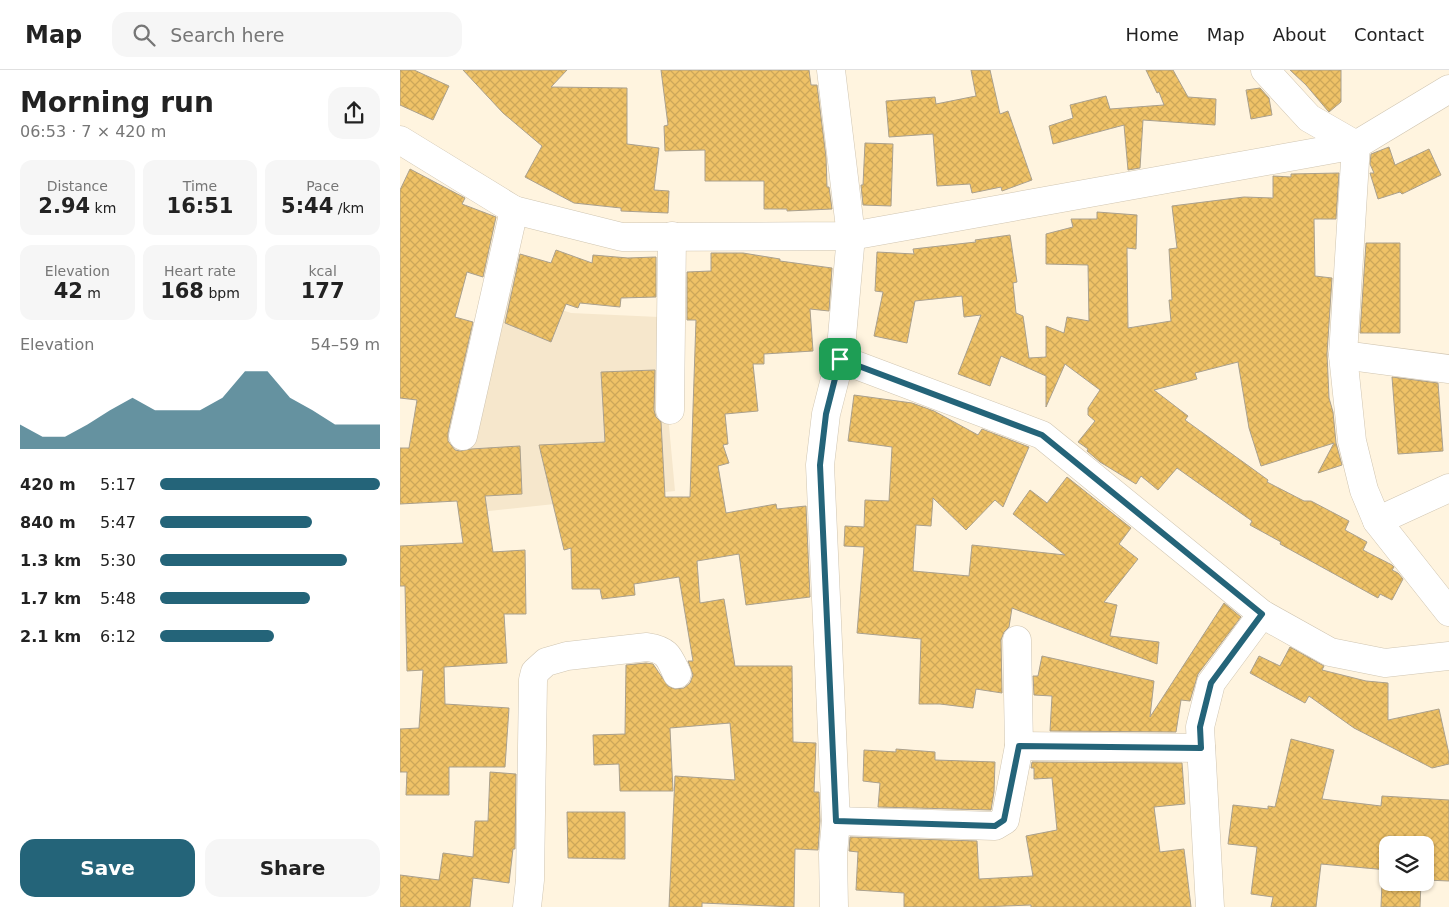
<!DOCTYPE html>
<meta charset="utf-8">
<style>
:root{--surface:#fff;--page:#f6f6f6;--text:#222;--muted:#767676;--line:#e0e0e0;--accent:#246479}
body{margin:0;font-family:"DejaVu Sans",sans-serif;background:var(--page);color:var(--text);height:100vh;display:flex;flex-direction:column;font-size:19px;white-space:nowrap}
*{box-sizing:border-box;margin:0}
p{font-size:16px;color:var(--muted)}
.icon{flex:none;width:28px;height:28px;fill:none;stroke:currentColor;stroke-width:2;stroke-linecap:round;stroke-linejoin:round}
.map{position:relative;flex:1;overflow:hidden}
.drawer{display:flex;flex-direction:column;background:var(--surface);width:400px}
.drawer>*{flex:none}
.fabs{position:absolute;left:979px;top:766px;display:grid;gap:10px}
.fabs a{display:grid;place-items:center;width:55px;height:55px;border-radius:10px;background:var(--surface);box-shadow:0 1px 4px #0004;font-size:25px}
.pin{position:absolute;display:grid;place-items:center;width:42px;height:42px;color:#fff;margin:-21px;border-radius:10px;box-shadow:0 2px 8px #0006}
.round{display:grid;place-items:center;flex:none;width:52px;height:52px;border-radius:15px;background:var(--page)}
.headline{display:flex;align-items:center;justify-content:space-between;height:85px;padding:0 20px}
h1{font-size:28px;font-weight:800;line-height:38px}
.figures{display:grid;grid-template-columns:repeat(3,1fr);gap:8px;height:85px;padding:5px 20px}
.figures div{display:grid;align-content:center;border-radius:12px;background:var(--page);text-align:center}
.figures b{font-size:21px;font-weight:800}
.figures small{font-size:14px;font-weight:400}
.figures p{font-size:14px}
.chart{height:140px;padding:10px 20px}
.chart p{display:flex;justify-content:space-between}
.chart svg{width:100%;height:90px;margin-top:5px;fill:var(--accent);opacity:.7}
.cta{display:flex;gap:10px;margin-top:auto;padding:10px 20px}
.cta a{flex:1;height:58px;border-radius:15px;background:var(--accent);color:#fff;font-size:20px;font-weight:800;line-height:58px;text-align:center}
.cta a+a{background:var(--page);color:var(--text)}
ul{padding:0 20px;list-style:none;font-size:16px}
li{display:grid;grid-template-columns:80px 60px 1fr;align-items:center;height:38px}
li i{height:12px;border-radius:6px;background:var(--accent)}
header{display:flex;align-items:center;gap:30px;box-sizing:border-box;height:70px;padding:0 25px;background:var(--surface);border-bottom:1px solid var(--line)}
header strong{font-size:24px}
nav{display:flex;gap:28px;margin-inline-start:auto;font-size:18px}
.search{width:350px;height:45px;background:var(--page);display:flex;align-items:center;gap:12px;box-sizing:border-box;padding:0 18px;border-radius:15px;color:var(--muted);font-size:19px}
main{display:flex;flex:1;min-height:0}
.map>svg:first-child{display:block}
.built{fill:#f6e7cc}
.building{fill:url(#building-cross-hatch);stroke:#aaa08d}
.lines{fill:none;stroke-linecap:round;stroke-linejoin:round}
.minor-casing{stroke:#d0c5b1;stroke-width:29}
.minor{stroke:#fff;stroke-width:28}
.route-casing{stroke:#fff;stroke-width:10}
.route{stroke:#246479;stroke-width:6}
</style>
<header>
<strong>Map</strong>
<div class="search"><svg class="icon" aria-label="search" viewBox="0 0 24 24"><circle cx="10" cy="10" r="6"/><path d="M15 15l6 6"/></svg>Search here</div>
<nav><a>Home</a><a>Map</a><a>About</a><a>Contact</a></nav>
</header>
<main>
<section class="drawer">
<div class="headline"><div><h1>Morning run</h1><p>06:53 · 7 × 420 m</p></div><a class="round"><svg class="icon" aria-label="share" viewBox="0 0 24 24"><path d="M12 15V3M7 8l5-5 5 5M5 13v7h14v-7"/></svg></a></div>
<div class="figures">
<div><p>Distance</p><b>2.94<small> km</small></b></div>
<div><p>Time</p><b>16:51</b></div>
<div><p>Pace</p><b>5:44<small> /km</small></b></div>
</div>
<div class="figures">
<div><p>Elevation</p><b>42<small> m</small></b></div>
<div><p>Heart rate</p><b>168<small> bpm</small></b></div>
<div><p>kcal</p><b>177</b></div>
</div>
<div class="chart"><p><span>Elevation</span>54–59 m</p>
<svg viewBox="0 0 160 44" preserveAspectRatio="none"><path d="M0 44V32L10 38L20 38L30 32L40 25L50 19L60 25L70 25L80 25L90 19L100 6L110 6L120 19L130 25L140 32L150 32L160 32V44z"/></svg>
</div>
<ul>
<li><b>420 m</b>5:17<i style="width:100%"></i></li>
<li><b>840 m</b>5:47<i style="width:69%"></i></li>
<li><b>1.3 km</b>5:30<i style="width:85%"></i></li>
<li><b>1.7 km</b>5:48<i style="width:68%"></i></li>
<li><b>2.1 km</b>6:12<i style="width:52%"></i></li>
</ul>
<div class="cta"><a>Save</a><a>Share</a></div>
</section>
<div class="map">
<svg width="1049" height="837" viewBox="0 0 1049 837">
<defs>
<pattern id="building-cross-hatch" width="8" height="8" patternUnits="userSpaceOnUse" patternTransform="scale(1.25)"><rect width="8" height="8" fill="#efc267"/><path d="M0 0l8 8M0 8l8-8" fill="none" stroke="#cda759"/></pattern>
</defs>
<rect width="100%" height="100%" fill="#fff4df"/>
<path class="built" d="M88 215 171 243 259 247 275 421 61 444 52 380Z"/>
<g class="building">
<path d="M0 0H14L49 16 33 50 0 35Z"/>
<path d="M63 0H167L151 17 227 18V74L259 78 254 120 269 121 268 143 221 141V138L174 133 125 107 142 76 103 43Z"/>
<path d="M261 0H409L411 15H417L426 87 427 117H429L432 139 387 141V139H364V111H305V80L265 81 264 56 268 55Z"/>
<path d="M571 0H590L600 44 608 41 632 110 602 121 601 117 572 123 570 114 537 116 533 64 489 67 486 31 535 27 536 34 576 26Z"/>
<path d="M746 0H773L788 27 816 29 815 55 743 50 740 98 728 100 724 55 653 74 649 56 673 48 670 35 706 26 710 39 764 35 759 22 757 23Z"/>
<path d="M890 0H941V32L929 42 928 41 906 15Z"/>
<path d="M860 18 869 28 872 45 851 49 846 20Z"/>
<path d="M465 73 493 74 491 136 463 135 461 115H463Z"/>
<path d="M989 77 995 95 1029 79 1041 105 1002 124 1000 122 978 129 970 103H974L970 94 971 84Z"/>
<path d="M10 99 65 128 62 134 96 147 83 207 67 202 55 247 73 252 48 363V371L55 380 60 381 71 379 120 376 122 424 85 426 93 482 125 480 126 544H104L107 593 44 597 45 634 109 638 105 697H49V725H6L7 702H0V659L19 658 23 600 7 601 5 516H0V476L63 473 57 431 0 434V378H9L17 330 0 328V120Z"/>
<path d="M939 103 936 149H914L915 206 932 208 927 284 929 328 933 342 936 373 942 395 918 403 934 373 861 396 849 358 838 292 795 303 797 309 754 320 788 346 785 350 868 410 867 412 904 431H911L949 451 945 460 967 472 963 480 992 495 994 497 992 500 998 503 1003 509 992 530 980 524 978 528 880 474 881 472 850 455 852 451 777 398 758 420 741 406 736 414 700 392 687 381 688 379 678 372 695 351 688 345V338L700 320 665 294 646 337V306L601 286 590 316 558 304 581 245 564 247 562 226 515 231 507 273 474 266 483 222 475 221 477 182 514 184 513 179 576 172 575 170 610 165 617 212 613 213 616 243 623 246 629 288 646 287V256L664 263 667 247 689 251 688 195 646 194V164L673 157 671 149H697V142L737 145 736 179 727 178 728 258 771 251 769 230H772L769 179 777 178 772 136 844 127 873 128V106L891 107V104Z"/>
<path d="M966 173H1000V263H960Z"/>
<path d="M156 180 192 193 193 185 228 188 256 187V227L221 228 220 237 180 233 178 238 166 234 151 272 105 253 120 184 151 193Z"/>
<path d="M311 183H343L380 189V191L432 198 429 241 410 239 413 281 364 284V294H353L358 341 325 344 328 374 323 375 329 393 318 396 326 443 376 434 377 439 406 436 410 527 346 535 339 484 297 491 300 533 324 529 335 596H392L393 672 416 673 414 722H419L420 751 418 780 395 779 394 837 302 833V837H269L275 706 335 710 330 653 270 658 273 721H220L219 694 194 695 193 665 225 664 226 595 246 593 253 594 268 616 275 619 284 618 290 613 293 605 288 591H293L279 507 234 514 235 525 202 529 200 519H172L171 478 164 480 139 375 205 372 201 302 255 300 254 340 256 347 261 352 265 427H290L296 250H287V202L311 201Z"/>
<path d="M992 307 1038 313 1043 381 998 384Z"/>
<path d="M454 325 512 333 534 341 578 365 582 359 629 377 603 437 595 430 566 460 533 428 531 456 516 455 513 501 569 506 572 475 665 485 613 444 630 420 647 433 667 407 731 458 719 474 738 489 704 532 717 535 710 566 759 572 757 594 612 538 609 557 604 562 601 570 602 623 576 619 573 638 540 634H519L521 569 457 563 464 477 444 476 445 456 464 457 465 430 489 431 492 377 448 371Z"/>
<path d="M824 533 841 547 798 604 790 631 781 630 776 662 650 661 652 626 634 625 633 606H638L642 586 754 611 750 647Z"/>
<path d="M890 577 924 596 922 600 966 611 988 613V650L1039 639 1049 684V694L1032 698 954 658 909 626 905 633 850 603 859 586 880 596Z"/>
<path d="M891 669 934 680 922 729 981 736 982 726 1049 730V811L1026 810 1028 769 988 766V800L921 794 916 837H871L873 827 851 824 857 777 828 774 833 735 868 739V736L875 737Z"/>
<path d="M496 679 535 682V690L595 692 594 722 591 740 478 737 480 713 463 711 464 680 496 682Z"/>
<path d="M632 692 782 693 785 734 754 737 760 782 784 779 791 837H631V835L581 837H504V823L456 820 458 782 449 781 450 767 577 771 579 809 633 806 626 766 657 760 652 708 634 709V698H631Z"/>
<path d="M90 702 116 704 115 779H113L109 813 73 808 70 837H0V805L39 810 43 783 73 787 75 751H88Z"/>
<path d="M167 742H225V789L168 788Z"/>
<path d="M982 812H1021L1020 837H981Z"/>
</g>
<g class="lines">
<defs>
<g id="minor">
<path d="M431 0 451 166 440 289 426 344 420 395 436 751 433 784 434 837"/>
<path d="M865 0 909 48 956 75 943 285 952 371 964 420 977 451 1049 542"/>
<path d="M0 70 114 140 222 167 451 166 956 75 1049 19"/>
<path d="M943 285 1049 299"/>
<path d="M440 289 642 365 862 544 930 582 985 593 1049 586"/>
<path d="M270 340 272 166"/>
<path d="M63 366 114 140"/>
<path d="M977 451 1049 418"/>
<path d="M619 676 801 678"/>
<path d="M436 751 595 756 605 750 619 676 617 570"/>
<path d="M127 837 130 810 133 610 135 602 146 592 167 586 247 577C268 580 269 587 277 604"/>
<path d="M810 837 800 657 811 613 862 544"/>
</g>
</defs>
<use href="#minor" class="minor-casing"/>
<use href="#minor" class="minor"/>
</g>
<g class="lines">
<defs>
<path id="route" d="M440 289 642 365 862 544 811 613 800 657 801 678 619 676 604 750 595 756 436 751 420 395 426 344Z"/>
</defs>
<use href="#route" class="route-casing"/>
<use href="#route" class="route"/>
</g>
</svg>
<div class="fabs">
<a><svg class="icon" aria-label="layers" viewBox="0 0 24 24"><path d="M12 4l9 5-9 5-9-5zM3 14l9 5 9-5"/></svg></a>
</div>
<div class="pin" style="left:440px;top:289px;background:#1e9e55"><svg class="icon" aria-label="arrive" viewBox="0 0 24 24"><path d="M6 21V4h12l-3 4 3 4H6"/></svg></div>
</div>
</main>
